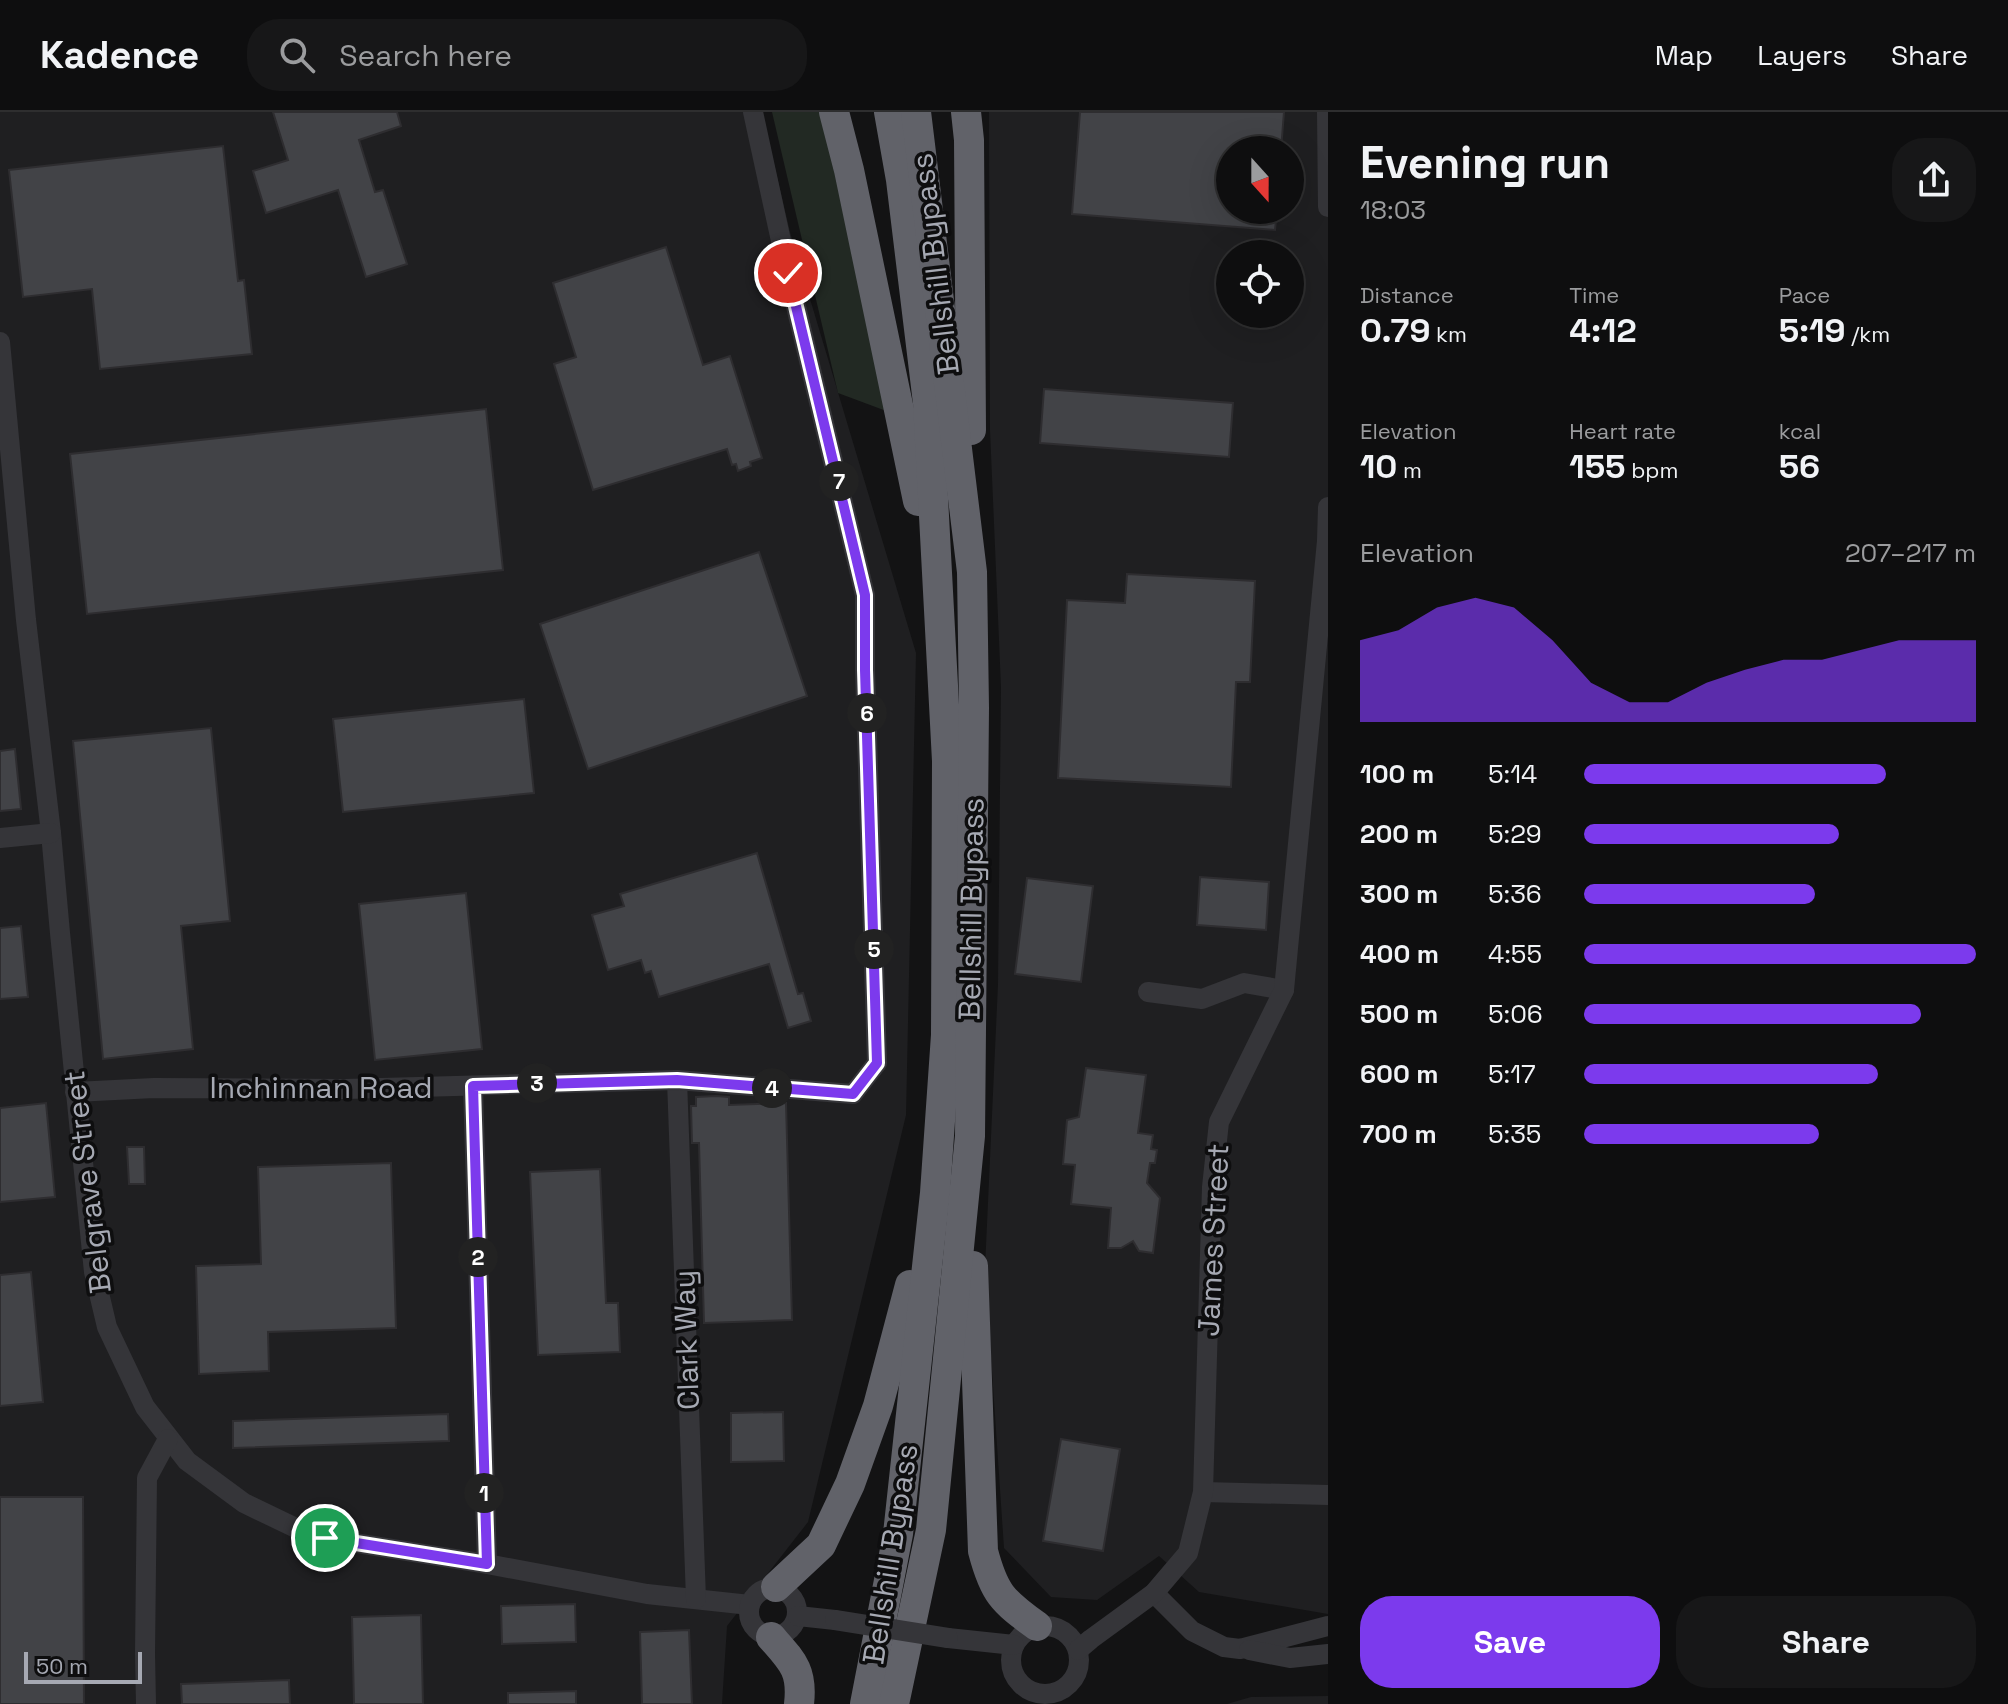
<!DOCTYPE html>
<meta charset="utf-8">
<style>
:root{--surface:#0e0e0f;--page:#171718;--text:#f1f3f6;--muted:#9b9c9e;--line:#2e2e2f;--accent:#7c3aed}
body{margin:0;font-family:"Space Grotesk",sans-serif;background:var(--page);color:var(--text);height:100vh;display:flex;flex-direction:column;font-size:30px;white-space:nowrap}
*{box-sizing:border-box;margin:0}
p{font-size:26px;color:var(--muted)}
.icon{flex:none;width:44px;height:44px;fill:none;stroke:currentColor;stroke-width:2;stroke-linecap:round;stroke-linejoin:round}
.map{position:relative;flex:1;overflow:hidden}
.sheet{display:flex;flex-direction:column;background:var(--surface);width:680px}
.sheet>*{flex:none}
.needle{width:52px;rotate:159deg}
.tools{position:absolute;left:1216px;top:24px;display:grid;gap:16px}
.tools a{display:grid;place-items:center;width:88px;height:88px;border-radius:50%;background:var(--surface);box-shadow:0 8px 32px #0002,0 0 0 2px var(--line);font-size:40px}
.scale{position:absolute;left:24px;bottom:20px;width:118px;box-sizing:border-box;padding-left:8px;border:4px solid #a6a9b3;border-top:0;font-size:22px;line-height:28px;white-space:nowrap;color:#a6a9b3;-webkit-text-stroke:6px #0e0e0f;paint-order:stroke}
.pin{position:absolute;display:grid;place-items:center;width:68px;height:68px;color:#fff;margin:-34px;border:4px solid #fff;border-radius:50%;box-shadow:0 2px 8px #0007}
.km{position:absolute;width:40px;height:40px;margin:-20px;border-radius:50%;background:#222;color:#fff;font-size:22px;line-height:40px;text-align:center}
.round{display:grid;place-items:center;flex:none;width:84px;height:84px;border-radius:32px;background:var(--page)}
.summary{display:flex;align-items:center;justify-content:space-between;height:136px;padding:0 32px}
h1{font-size:44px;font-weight:600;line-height:60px}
.metrics{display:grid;grid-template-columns:repeat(3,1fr);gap:12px;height:136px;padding:8px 32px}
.metrics div{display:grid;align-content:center}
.metrics b{font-size:34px;font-weight:600}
.metrics small{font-size:22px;font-weight:400}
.metrics p{font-size:22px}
.chart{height:224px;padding:16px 32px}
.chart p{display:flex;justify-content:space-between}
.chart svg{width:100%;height:144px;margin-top:8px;fill:var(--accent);opacity:.7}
.cta{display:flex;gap:16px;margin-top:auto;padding:16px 32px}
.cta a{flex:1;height:92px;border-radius:32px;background:var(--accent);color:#fff;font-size:32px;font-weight:600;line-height:92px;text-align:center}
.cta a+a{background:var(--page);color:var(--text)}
ul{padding:0 32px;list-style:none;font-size:26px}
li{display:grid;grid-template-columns:128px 96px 1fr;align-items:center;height:60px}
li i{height:20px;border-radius:10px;background:var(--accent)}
header{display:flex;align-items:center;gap:48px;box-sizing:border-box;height:112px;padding:0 40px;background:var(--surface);border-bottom:2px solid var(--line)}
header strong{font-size:38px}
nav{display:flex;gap:44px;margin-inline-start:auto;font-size:28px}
.search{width:560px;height:72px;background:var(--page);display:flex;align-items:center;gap:20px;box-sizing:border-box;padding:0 28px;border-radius:32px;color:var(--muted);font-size:30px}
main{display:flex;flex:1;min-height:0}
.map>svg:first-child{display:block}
.built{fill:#1f1f21;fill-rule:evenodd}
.green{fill:#222923}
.building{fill:#424347;stroke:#2e2d30;stroke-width:2}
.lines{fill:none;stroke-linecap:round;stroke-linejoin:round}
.minor{stroke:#353539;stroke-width:20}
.highway{stroke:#616269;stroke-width:30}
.minor-bridge{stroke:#353539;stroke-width:20}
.route-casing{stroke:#fff;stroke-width:16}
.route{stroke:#7c3aed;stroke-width:10}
.labels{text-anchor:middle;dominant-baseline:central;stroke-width:7;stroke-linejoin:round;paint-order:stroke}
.street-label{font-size:30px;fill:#a6a9b3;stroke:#0e0e0f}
</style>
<header>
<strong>Kadence</strong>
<div class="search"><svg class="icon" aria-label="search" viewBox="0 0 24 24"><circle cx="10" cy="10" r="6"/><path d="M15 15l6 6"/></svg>Search here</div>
<nav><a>Map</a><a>Layers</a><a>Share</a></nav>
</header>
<main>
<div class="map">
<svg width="1328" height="1592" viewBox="0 0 1328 1592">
<rect width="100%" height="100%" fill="#131314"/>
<g class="built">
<path d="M0 0H762L790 120 916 541 906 1003 808 1410 727 1514 722 1592H0Z"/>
<path d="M989 0H1328V1502L1199 1480 1159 1444 1097 1488 1051 1485 1004 1436 985 1156 998 872 1001 575 990 318ZM1230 38H1290V98H1230ZM1230 142H1290V202H1230Z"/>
<path d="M1328 1584V1592H1227L1251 1585Z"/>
</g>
<path class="green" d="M772 0H823L889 300 838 281Z"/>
<g class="building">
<path d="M273 0H397L401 14 359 28 375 80 383 78 407 152 366 165 338 78 266 101 253 59 288 48Z"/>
<path d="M1080 0H1284L1281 38H1230V98H1277L1275 118 1072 102Z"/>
<path d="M223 34 238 169 244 168 252 242 100 257 92 177 23 185 9 58Z"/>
<path d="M666 135 703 253 730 244 762 346 750 350 751 354 738 359 736 352 732 353 727 337 593 378 554 252 576 245 553 171Z"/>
<path d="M1044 277 1233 291 1229 345 1040 331Z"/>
<path d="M486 297 503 458 87 502 70 342Z"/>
<path d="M759 440 807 584 588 657 540 512Z"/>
<path d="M1127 462 1255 469 1250 570H1236L1231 675 1058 666 1067 488 1125 491Z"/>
<path d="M524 587 534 681 343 700 333 607Z"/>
<path d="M211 616 230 809 181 814 193 937 103 947 73 629Z"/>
<path d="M15 637 21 697 0 699V639Z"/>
<path d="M757 741 798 882 803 881 811 909 788 916 769 852 659 885 651 859 645 861 641 848 608 858 592 803 624 794 620 782Z"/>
<path d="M1200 765 1269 770 1266 818 1197 813Z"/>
<path d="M1027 766 1093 774 1081 870 1015 862Z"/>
<path d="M466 781 482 937 375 948 359 792Z"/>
<path d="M21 814 28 885 0 887V816Z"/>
<path d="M1086 956 1146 963 1138 1021 1153 1023 1151 1037 1157 1038 1155 1051H1150L1147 1071 1160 1086 1153 1141 1139 1139 1133 1129 1121 1136H1108L1111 1096 1071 1092 1075 1053 1063 1052 1067 1008 1079 1005Z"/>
<path d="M716 984 729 985V993L786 991 792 1208 704 1211 699 1031H692L691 994H696V985Z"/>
<path d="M46 991 55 1085 0 1090V996Z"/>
<path d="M127 1035H144L145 1072H129Z"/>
<path d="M391 1051 396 1216 268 1220 269 1259 199 1262 196 1154 261 1152 258 1055Z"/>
<path d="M600 1057 606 1191H618L620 1240 538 1243 530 1060Z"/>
<path d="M31 1160 43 1290 0 1294V1163Z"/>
<path d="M783 1300 784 1349 731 1350V1301Z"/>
<path d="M448 1302 449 1329 233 1336V1309Z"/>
<path d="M1061 1327 1120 1337 1103 1439 1043 1429Z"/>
<path d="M0 1385H83L84 1592H0Z"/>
<path d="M575 1492 576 1530 502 1532 501 1494Z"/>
<path d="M421 1503 423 1592H354L352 1505Z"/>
<path d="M689 1518 692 1592H642L640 1520Z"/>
<path d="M289 1568 290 1592H182L181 1572Z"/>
<path d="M576 1579V1592H508V1581Z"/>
</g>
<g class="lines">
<g class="minor">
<path d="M1327 0 1328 95"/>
<path d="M0 230 26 508 51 721 60 821 94 1160 107 1215 145 1295 187 1349 244 1391 298 1417 325 1426 487 1452 647 1482 750 1493"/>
<path d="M0 726 51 721"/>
<path d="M1148 880 1202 887 1244 871 1284 878"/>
<path d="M677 968 696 1487"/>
<path d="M473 974 487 1452"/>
<path d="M75 980 154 976 345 977 677 968 853 982 877 951 865 558V483L788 161 753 0"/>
<path d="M1203 1380 1328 1383"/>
<circle cx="773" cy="1500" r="24"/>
<path d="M1154 1481 1192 1519 1224 1535 1240 1537 1328 1514"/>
<path d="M798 1504 835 1508"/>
<circle cx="1045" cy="1548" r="34"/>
<path d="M948 1526 1014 1533"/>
<path d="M1078 1538 1091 1527 1154 1481 1188 1441 1203 1380 1212 1075 1219 1010 1284 878 1327 429 1328 395"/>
<path d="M1249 1538 1290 1546 1328 1542"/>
<path d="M146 1592 145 1542 147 1366 168 1327"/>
</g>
<g class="highway">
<path d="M834 0 849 58 918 389"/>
<path d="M966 0 969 28 971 318"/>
<path d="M973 1154 983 1439C994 1481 1002 1489 1037 1514"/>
<path d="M776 1475 821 1433 850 1372 878 1294 910 1173"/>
<path d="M771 1525C792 1549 803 1558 799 1592"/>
<path d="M865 1592 898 1422 935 1081 946 923 947 649 928 291 901 68 889 0"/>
<path d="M894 1592 931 1418 970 1024 974 596 972 460 916 0"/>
</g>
<path class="minor-bridge" d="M835 1508 948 1526"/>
</g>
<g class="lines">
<defs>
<path id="route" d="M325 1426 487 1452 473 974 677 968 853 982 877 951 865 558V483L788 161"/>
</defs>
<use href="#route" class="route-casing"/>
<use href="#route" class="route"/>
</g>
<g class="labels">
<g class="street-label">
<text transform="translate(935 152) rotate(-97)">Bellshill Bypass</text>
<text transform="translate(971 797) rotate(-89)">Bellshill Bypass</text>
<text x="321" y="975">Inchinnan Road</text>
<text transform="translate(87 1070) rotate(-97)">Belgrave Street</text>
<text transform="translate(1213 1128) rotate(-87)">James Street</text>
<text transform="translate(686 1228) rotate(-92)">Clark Way</text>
<text transform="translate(890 1442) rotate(-81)">Bellshill Bypass</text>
</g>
</g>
</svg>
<div class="tools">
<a><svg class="needle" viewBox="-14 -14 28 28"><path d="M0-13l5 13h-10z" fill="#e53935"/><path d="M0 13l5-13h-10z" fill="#9b9c9e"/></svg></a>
<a><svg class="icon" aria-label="locate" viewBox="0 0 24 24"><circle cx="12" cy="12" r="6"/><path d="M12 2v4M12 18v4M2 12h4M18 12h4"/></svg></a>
</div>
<div class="scale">50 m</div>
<div class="pin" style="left:325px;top:1426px;background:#1e9e55"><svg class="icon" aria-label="arrive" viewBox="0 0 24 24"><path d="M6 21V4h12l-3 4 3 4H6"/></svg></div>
<div class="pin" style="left:788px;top:161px;background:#d93025"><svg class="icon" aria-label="check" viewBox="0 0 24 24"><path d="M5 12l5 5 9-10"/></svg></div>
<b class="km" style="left:484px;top:1381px">1</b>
<b class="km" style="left:478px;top:1145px">2</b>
<b class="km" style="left:537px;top:971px">3</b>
<b class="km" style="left:772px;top:976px">4</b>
<b class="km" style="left:874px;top:837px">5</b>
<b class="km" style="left:867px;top:601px">6</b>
<b class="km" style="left:839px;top:369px">7</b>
</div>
<section class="sheet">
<div class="summary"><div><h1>Evening run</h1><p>18:03</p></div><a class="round"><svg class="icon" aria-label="share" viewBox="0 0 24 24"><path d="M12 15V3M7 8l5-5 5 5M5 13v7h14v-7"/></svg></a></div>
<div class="metrics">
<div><p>Distance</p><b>0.79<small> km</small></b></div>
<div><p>Time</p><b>4:12</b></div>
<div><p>Pace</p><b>5:19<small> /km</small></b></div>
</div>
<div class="metrics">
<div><p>Elevation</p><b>10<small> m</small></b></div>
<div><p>Heart rate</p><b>155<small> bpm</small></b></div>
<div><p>kcal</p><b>56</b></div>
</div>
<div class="chart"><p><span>Elevation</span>207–217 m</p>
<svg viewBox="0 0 160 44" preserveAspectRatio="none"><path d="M0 44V19L10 16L20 9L30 6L40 9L50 19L60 32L70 38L80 38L90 32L100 28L110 25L120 25L130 22L140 19L150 19L160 19V44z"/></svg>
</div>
<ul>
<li><b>100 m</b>5:14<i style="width:77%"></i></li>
<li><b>200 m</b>5:29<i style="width:65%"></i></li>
<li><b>300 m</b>5:36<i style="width:59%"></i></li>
<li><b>400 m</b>4:55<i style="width:100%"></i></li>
<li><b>500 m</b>5:06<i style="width:86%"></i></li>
<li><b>600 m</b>5:17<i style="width:75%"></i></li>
<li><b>700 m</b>5:35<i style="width:60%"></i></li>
</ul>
<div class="cta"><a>Save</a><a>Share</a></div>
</section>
</main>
